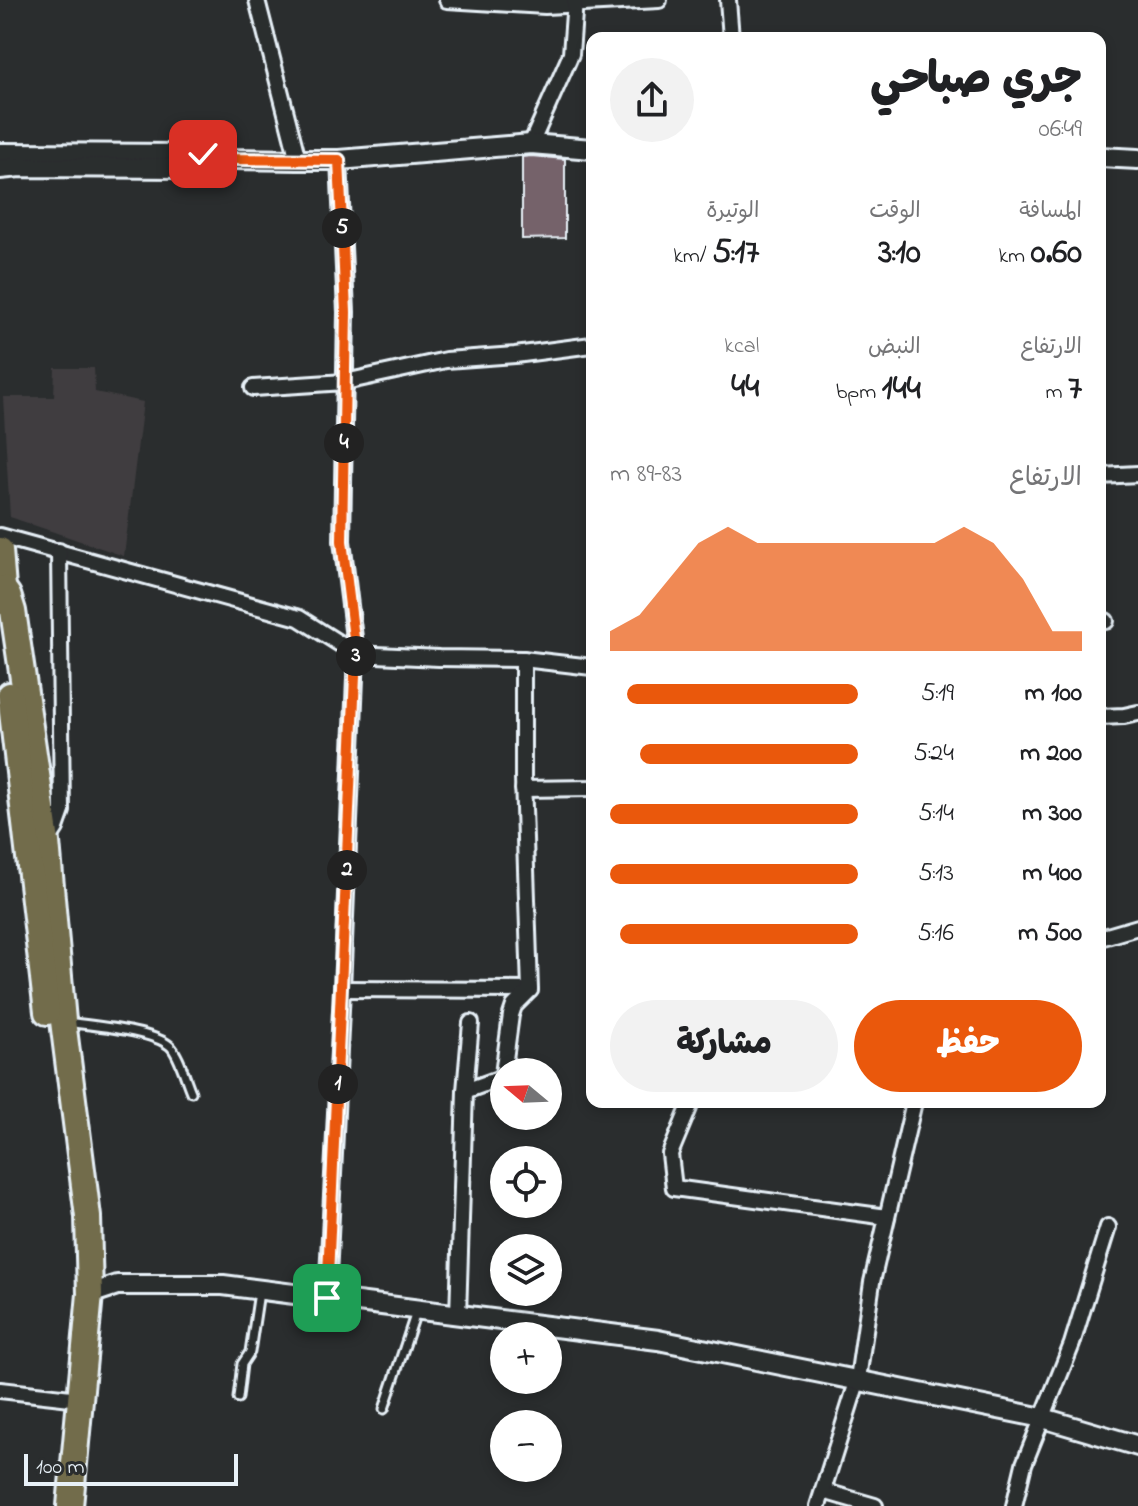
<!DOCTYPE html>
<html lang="ar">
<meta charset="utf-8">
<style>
:root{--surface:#fff;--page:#f2f2f2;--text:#202124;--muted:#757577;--accent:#ea580c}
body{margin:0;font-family:"Indie Flower","Playpen Sans Arabic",sans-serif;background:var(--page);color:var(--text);direction:rtl;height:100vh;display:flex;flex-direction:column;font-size:30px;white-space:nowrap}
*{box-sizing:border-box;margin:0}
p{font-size:26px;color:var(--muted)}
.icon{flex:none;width:44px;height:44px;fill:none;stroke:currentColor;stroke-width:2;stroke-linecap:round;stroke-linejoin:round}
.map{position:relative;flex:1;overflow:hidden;direction:ltr}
.panel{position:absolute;left:586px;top:32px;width:520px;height:1076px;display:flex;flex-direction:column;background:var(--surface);border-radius:16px;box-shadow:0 4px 12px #0003;direction:rtl}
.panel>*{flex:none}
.needle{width:52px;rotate:289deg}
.controls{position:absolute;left:490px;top:1058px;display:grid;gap:16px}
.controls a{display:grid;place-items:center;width:72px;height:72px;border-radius:50%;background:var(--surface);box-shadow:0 4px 12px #0003;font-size:40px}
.scale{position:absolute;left:24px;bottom:20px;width:214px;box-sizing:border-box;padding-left:8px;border:4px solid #e8f1f8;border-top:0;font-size:22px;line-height:28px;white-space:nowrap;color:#e8f1f8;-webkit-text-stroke:6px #2a2d2e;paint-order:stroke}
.pin{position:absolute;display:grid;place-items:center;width:68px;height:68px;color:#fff;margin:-34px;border-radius:16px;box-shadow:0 4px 12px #0006}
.km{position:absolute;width:40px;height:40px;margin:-20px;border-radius:50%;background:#222;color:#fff;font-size:22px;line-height:40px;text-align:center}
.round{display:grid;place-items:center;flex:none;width:84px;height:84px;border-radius:42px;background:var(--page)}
.summary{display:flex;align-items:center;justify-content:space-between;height:136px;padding:0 24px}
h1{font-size:44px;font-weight:800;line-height:60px}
.metrics{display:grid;grid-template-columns:repeat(3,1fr);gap:12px;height:136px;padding:8px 24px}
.metrics div{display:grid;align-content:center}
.metrics b{font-size:34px;font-weight:800}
.metrics small{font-size:22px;font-weight:400}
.metrics p{font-size:22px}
.chart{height:224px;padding:16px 24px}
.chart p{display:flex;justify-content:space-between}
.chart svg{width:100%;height:144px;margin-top:8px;fill:var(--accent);opacity:.7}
.cta{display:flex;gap:16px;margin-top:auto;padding:16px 24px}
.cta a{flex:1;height:92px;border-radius:48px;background:var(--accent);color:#fff;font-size:32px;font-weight:800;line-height:92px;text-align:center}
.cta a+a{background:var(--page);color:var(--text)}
ul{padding:0 24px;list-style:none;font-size:26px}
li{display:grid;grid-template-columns:128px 96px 1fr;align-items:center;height:60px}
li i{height:20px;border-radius:10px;background:var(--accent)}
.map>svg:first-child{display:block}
.built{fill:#403d40}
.building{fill:#74626b;stroke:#e8f1f8;stroke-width:2}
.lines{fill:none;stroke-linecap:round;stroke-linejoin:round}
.service-casing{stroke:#e8f1f8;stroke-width:13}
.minor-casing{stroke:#e8f1f8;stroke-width:20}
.tertiary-casing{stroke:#e8f1f8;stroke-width:24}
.primary-casing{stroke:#e8f1f8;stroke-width:30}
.service{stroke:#2a2d2e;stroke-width:7}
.minor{stroke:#2a2d2e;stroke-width:14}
.tertiary{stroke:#2a2d2e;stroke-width:18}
.primary{stroke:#726c4b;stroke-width:24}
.route-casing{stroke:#fff;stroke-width:16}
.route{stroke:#ea580c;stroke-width:10}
</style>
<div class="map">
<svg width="1138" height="1506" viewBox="0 0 1138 1506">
<rect width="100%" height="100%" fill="#2a2d2e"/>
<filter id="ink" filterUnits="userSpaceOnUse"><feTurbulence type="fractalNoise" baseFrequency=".0125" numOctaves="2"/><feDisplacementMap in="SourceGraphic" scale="16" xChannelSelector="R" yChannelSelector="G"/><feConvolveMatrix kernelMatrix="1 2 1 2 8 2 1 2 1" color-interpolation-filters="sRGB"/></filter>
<g filter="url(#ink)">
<path class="built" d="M55 368H94L95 392 143 402 124 556 10 517 3 397H54Z"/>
<path class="building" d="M531 156 565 159V238L522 239V157Z"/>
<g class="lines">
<defs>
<g id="service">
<path d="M67 1022C92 1026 152 1030 170 1046 179 1054 186 1081 191 1092"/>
<path d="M238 1398 242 1364 250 1352 259 1292"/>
<path d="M384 1409 416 1312"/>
</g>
<g id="minor">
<path d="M257 0 298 160"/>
<path d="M447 0 545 6 659 0"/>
<path d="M728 0 731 38"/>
<path d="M531 144 571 54 575 0"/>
<path d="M253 388 345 382 446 360 515 355 592 345"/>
<path d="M1100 476 1138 474"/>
<path d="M0 536 299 618 356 654 439 658 523 659 592 667"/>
<path d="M1100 621H1106"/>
<path d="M1100 717 1124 716 1138 713"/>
<path d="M523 789 592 788"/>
<path d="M49 839 56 828 62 811 59 551"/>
<path d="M1100 938 1138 927"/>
<path d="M342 989 530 990"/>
<path d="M465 1091 501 1078 503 1074 511 1015 514 1006 530 990 523 778V659"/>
<path d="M690 1102 689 1108 670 1154 674 1188 887 1217"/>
<path d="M327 1298 342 989 356 654 342 541 346 312 339 160"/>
<path d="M458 1316 465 1091 471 1023"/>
<path d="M0 1390 80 1399"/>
<path d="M823 1491 875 1506"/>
<path d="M818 1506 858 1379 872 1282 914 1102"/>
<path d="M1014 1506 1024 1464 1072 1344 1108 1227"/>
</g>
<g id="tertiary">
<path d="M0 153 189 154 230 159 298 160H339L531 144 592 149"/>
<path d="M1100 157 1138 159"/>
<path d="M0 169 20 167 189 168 201 167 223 161"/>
<path d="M90 1294 117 1285H223L658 1340 1043 1418 1138 1446"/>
</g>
<g id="primary">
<path d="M0 550 3 588 1 602"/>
<path d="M3 588 8 595 13 611 47 842 63 1021 88 1217 90 1294 70 1506"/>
<path d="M10 695 47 1012"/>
</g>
</defs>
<use href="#service" class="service-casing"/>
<use href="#minor" class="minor-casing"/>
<use href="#tertiary" class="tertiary-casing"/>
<use href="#primary" class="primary-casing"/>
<use href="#service" class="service"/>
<use href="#minor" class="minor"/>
<use href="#tertiary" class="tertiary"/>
<use href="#primary" class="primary"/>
</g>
</g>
<g class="lines" filter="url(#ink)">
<defs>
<path id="route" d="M203 154 230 159 339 160 346 312 342 541 356 654 327 1298"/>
</defs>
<use href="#route" class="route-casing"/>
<use href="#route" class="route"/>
</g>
</svg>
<div class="controls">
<a><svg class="needle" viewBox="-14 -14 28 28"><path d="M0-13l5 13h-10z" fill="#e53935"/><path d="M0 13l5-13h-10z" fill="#757577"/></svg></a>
<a><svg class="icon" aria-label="locate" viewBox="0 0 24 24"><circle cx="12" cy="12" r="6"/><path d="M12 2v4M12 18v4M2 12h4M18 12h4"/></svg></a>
<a><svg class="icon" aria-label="layers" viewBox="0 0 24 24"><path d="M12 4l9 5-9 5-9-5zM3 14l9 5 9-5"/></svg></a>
<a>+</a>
<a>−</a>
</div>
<div class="scale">100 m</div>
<div class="pin" style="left:327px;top:1298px;background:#1e9e55"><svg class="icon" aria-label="arrive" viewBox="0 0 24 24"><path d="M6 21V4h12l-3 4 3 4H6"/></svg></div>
<div class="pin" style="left:203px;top:154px;background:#d93025"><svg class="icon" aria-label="check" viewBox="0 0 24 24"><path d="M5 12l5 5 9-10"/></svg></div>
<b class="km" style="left:338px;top:1084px">1</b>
<b class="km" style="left:347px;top:870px">2</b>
<b class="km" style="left:356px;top:656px">3</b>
<b class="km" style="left:344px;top:443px">4</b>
<b class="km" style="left:342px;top:228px">5</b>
<section class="panel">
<div class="summary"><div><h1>جري صباحي</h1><p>06:49</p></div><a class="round"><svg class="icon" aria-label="share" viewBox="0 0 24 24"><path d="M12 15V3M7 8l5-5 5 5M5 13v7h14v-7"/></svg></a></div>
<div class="metrics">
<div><p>المسافة</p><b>0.60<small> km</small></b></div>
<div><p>الوقت</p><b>3:10</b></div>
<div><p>الوتيرة</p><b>5:17<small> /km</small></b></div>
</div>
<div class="metrics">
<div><p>الارتفاع</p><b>7<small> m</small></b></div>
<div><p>النبض</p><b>144<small> bpm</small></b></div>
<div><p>kcal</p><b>44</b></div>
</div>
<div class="chart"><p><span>الارتفاع</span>83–89 m</p>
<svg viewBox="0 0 160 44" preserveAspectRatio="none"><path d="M0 44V38L10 33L20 22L30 11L40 6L50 11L60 11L70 11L80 11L90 11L100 11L110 11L120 6L130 11L140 22L150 38L160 38V44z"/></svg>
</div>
<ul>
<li><b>100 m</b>5:19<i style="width:93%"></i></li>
<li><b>200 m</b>5:24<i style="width:88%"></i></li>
<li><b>300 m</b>5:14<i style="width:100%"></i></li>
<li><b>400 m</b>5:13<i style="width:100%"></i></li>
<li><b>500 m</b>5:16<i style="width:96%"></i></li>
</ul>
<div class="cta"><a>حفظ</a><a>مشاركة</a></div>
</section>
</div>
